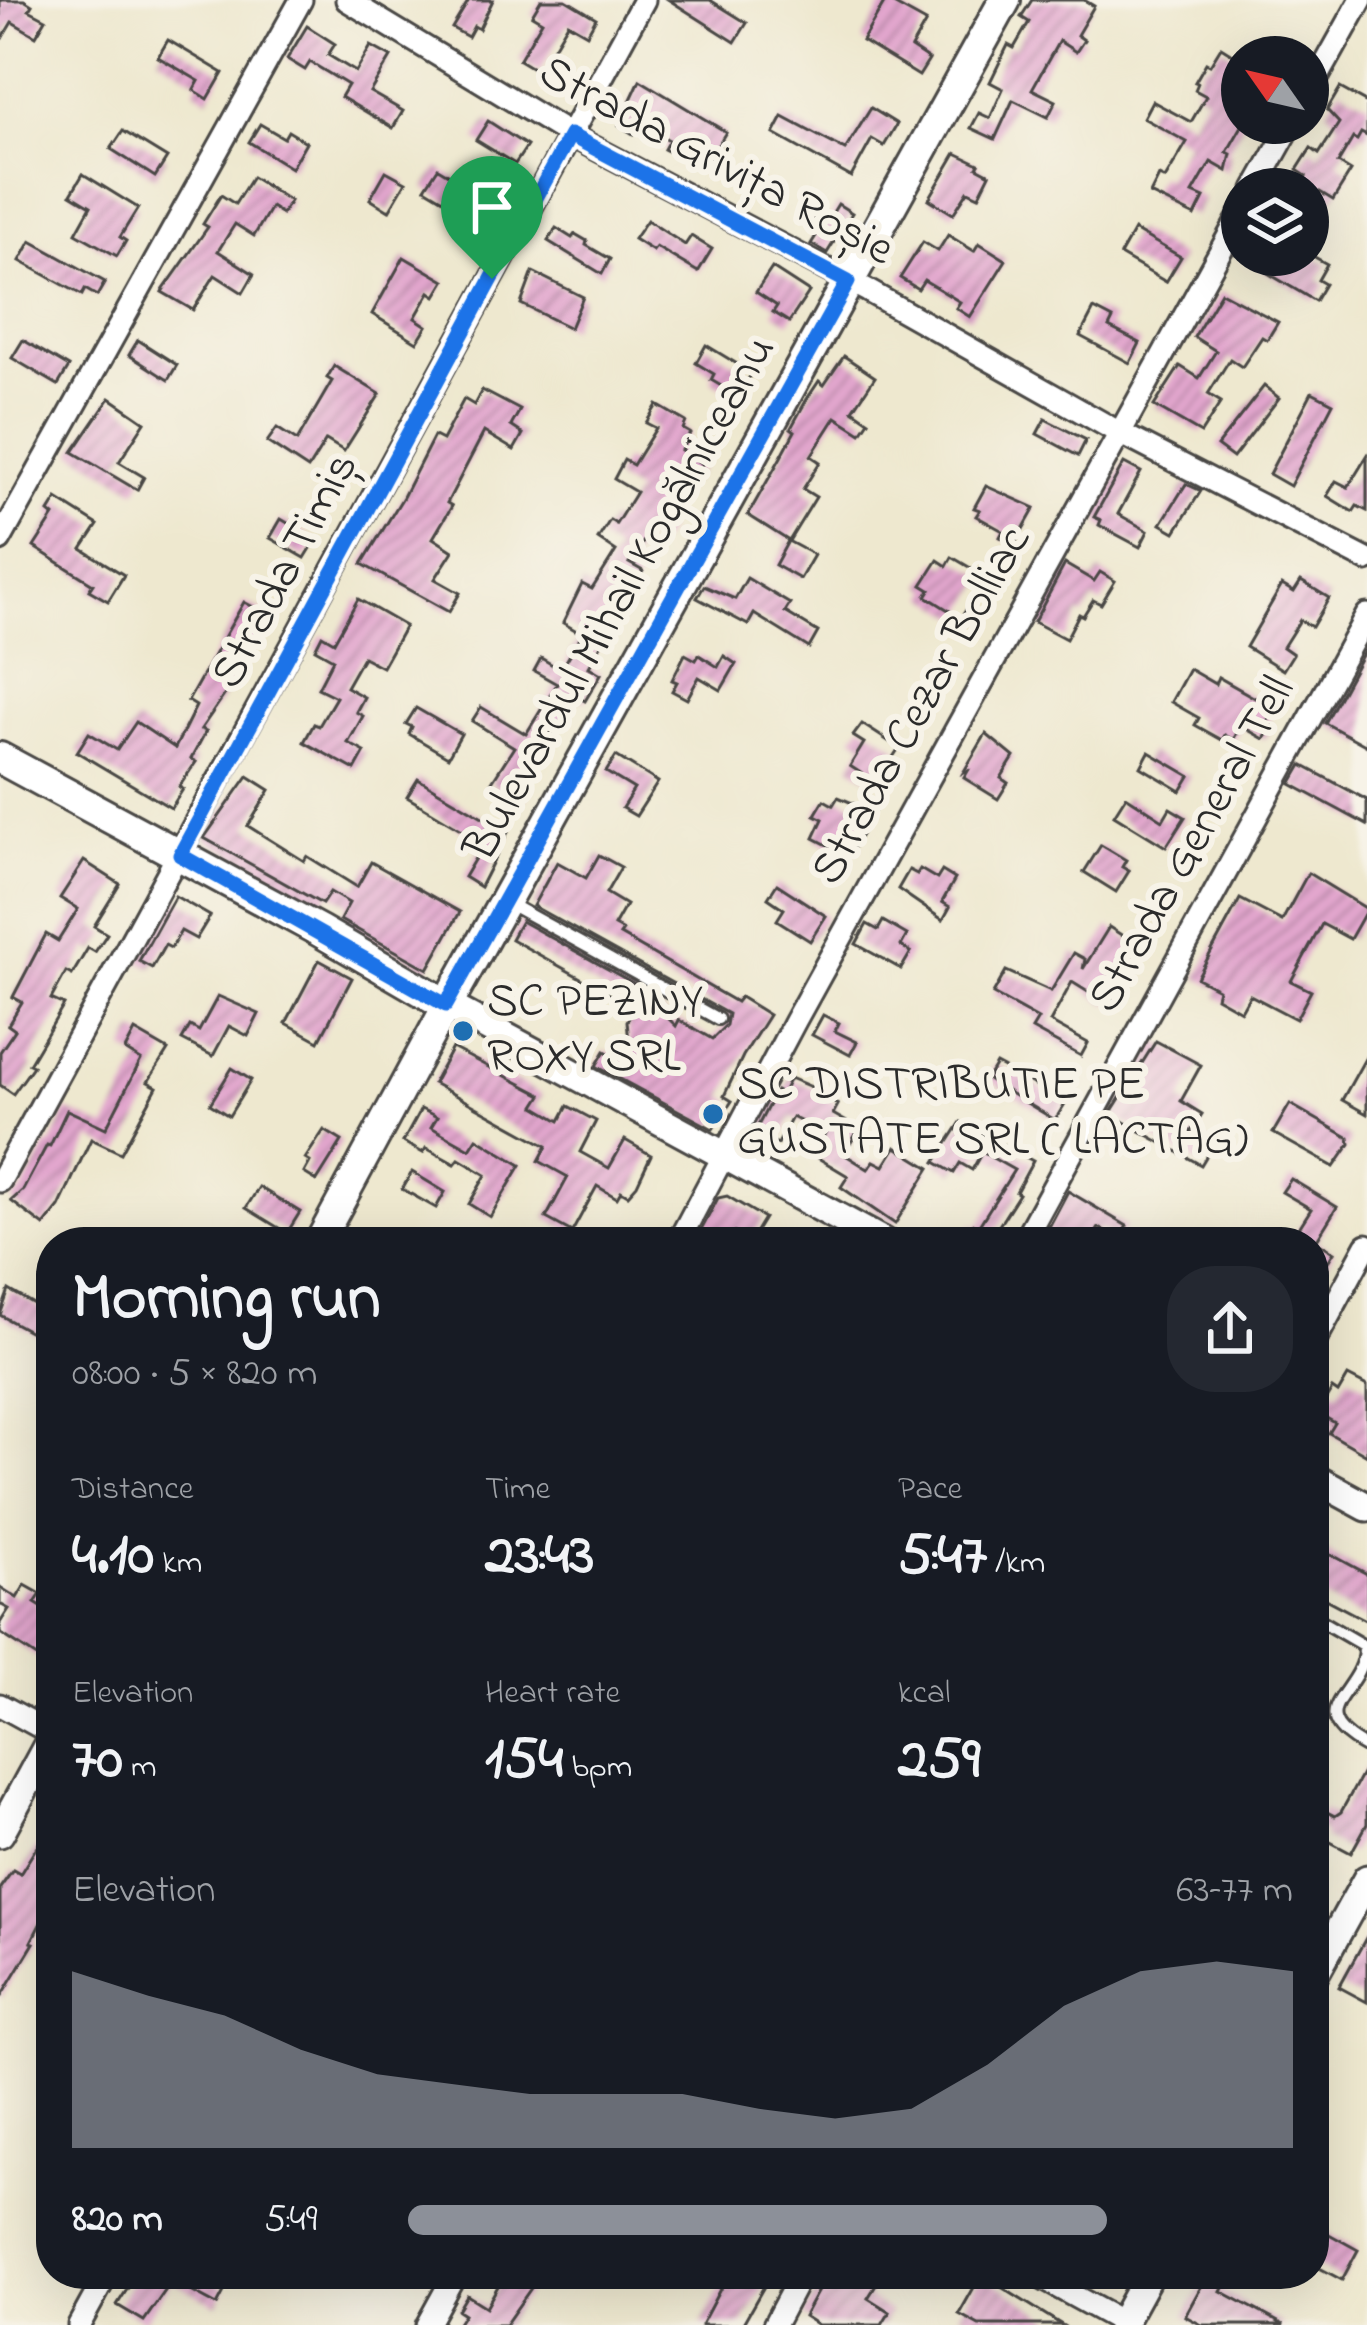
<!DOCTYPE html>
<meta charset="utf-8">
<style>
:root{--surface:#171b24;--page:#242831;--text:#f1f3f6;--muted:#9ea1a6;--accent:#8c9099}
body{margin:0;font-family:"Indie Flower",sans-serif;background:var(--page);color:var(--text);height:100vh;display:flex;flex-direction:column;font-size:45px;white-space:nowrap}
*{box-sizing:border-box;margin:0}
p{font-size:39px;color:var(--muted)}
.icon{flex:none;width:66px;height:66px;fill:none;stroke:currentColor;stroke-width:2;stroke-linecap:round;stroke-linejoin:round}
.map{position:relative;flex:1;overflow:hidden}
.side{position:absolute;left:36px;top:1227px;width:1293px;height:1062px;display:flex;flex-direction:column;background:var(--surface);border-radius:48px;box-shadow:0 12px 48px #0002}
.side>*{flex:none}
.needle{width:78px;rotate:304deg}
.tools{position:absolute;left:1221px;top:36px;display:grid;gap:24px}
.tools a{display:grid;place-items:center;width:108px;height:108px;border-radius:50%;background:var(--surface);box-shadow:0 12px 48px #0002;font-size:60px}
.pin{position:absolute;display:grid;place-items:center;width:102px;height:102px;color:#fff;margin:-123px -51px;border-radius:50% 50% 50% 0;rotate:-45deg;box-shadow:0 0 12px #0007}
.pin .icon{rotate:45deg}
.round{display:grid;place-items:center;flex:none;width:126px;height:126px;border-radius:48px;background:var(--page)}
.summary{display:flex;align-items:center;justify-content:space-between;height:204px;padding:0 36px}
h1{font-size:66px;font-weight:700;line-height:90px}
.metrics{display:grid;grid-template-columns:repeat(3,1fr);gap:18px;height:204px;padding:12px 36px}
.metrics div{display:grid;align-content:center}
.metrics b{font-size:60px;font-weight:700}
.metrics small{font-size:33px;font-weight:400}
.metrics p{font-size:33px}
.chart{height:336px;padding:24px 36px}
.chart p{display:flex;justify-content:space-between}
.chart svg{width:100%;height:216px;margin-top:12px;fill:var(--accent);opacity:.7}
ul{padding:0 36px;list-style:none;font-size:39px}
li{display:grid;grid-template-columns:192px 144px 1fr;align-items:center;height:90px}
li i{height:30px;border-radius:15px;background:var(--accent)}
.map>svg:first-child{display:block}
.building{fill:url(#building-hatch)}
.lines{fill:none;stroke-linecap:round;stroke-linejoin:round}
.service-casing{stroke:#484744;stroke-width:16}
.minor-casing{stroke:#484744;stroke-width:27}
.tertiary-casing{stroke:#484744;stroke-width:33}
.secondary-casing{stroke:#484744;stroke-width:36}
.service{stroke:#fff;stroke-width:10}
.minor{stroke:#fff;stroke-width:21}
.tertiary{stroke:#fff;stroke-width:27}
.secondary{stroke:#fff;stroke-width:30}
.route-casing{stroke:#fff;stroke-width:24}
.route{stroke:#1a73e8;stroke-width:15}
.poi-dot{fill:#1f6fb2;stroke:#f7f3e8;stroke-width:4.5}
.labels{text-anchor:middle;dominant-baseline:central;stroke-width:12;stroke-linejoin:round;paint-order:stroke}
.street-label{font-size:48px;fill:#2b2b2b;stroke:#f7f3e8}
.poi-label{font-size:48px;fill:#2b2b2b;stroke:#f7f3e8;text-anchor:start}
</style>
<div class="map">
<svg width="1367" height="2325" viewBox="0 0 1367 2325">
<defs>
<pattern id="building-hatch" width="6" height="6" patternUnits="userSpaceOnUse" patternTransform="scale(3)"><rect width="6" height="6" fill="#e2a6cd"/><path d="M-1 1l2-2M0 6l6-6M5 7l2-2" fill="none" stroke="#b787a7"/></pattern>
</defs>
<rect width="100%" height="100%" fill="#f7f3e8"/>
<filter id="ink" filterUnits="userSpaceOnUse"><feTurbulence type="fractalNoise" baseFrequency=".00833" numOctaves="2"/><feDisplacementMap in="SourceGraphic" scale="24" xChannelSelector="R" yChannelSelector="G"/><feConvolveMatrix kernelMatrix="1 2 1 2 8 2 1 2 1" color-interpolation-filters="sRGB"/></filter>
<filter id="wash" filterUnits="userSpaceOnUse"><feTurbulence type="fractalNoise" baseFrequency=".004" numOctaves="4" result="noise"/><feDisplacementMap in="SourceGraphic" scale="48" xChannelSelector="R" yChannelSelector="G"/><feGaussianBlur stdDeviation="2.7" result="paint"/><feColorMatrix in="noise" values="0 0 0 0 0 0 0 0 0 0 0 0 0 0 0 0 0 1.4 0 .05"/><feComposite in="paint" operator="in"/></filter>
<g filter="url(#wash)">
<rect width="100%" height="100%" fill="#eee8cf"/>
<g id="blocks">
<g class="building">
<path d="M0 0H24L32 5 29 10 46 19 36 36 12 22 0 42Z"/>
<path d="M469 0H493L479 29 474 26 468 37 452 28Z"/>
<path d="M541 0H566L596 18 587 34 568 23 539 72 519 60 542 21 532 15Z"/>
<path d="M669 0H710L747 23 735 42Z"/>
<path d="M886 0 926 22 911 48 929 60 919 76 862 41Z"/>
<path d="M1032 0H1084L1094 6 1077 35 1084 40 1076 52 1059 41 1032 89 1056 101 1048 117 1013 100 995 139 971 128 979 113 990 118 1003 89 990 82 1008 45 1014 48 1029 22 1021 17Z"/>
<path d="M307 26 335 44 328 55 356 72 371 46 391 57 370 92 403 111 393 128 341 97 348 85 310 62 305 70 287 59Z"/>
<path d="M168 40 223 73 208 99 194 90 199 81 158 57Z"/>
<path d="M1221 47 1242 60V126L1227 152 1231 154 1227 171 1211 162 1193 193 1204 198 1195 216 1150 194 1159 176 1165 179 1187 142 1143 118 1152 101 1191 122 1206 96 1195 90 1198 83 1195 82 1206 63 1210 65Z"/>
<path d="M640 80 726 132 703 169 664 149 669 140 640 123 633 134 619 125Z"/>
<path d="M1340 88 1367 103V136L1361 133 1357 140 1353 138 1338 163 1351 171 1333 200 1320 192 1308 215V185L1303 182 1306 176 1297 170 1311 148 1319 154 1339 123 1327 110Z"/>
<path d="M871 108 897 124 884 146 872 139 851 177 774 134 783 117 845 150Z"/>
<path d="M488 121 527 146 515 164 476 140Z"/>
<path d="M260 124 284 138 288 131 306 142 291 168 249 142Z"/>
<path d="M123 131 167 158 155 177 111 149Z"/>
<path d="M956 153 979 164 977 167 990 174 979 196 968 191 953 214 929 199Z"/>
<path d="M438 168 498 204 490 216 482 212 477 219 425 188Z"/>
<path d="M386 171 406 182 389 211 370 199Z"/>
<path d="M83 174 138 208 120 237 126 241 117 256 76 233 91 206 71 194Z"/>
<path d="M252 177 290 201 282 214 271 207 254 236 235 224 218 251 254 274 243 293 215 275 193 310 162 292 208 227 203 224 221 195 235 204Z"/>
<path d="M838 204 852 213 827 253 811 244 816 236 808 231 817 216 827 222Z"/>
<path d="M647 220 685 245 691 236 712 249 698 272 656 247 653 251 634 239Z"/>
<path d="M556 228 572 238 575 234 587 241 586 245 610 259 602 274 548 241Z"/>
<path d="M1134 230 1181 257 1166 282 1120 255Z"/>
<path d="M948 235 974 251 979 243 1006 260 970 317 956 308 960 302 924 280 918 289 900 278 923 242 938 251Z"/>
<path d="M31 241 105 282 97 296 85 289 82 295 20 261Z"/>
<path d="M1237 255H1311L1327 264 1318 280 1325 284 1315 301Z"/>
<path d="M404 257 445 281 436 296 430 292 415 318 427 326 417 342 372 314Z"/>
<path d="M772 268 809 292 789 322 773 312 777 306 756 292Z"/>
<path d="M533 272 583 297 570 328 521 304Z"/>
<path d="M1221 292 1278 322 1267 340 1262 337 1242 367 1230 359 1208 394 1221 402 1201 433 1154 406 1180 366 1199 378 1216 351 1194 337Z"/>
<path d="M1094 309 1113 319 1109 327 1140 343 1130 363 1080 336Z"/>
<path d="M23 340 69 367 58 385 12 358Z"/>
<path d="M138 340 177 365 168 380 129 355Z"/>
<path d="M706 345 752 373 741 391 731 385 728 390 711 380 714 374 696 363Z"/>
<path d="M844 356 875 377 853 410 869 421 861 433 836 417 811 456 820 462 803 489 816 497 789 541 748 515 781 457 795 431 791 428 807 399 819 381 824 385Z"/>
<path d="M334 366 380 394 344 451 326 440 308 469 267 442 277 428 297 441 332 381 327 378Z"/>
<path d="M1264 386 1279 398 1233 458 1217 446Z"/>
<path d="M482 390 520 410 511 426 523 434 514 450 484 432 447 503 452 506 433 538 453 551 435 579 460 593 449 612 362 564 403 497 434 436 442 440 464 399 474 405Z"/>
<path d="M1312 392 1333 403 1290 486 1269 474Z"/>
<path d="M110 398 145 422 119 462 144 477 137 490 73 452Z"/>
<path d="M657 405 686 422 683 429 690 433 681 450 703 464 691 483 681 477 659 518 657 523 668 530 660 543 648 535 629 563 643 571 619 609 625 612 608 644 603 641 589 667 601 674 585 701 578 697 555 734 551 731 521 781 531 788 522 803 491 783 514 747 472 721 481 707 526 734 557 684 534 671 541 658 561 670 582 634 563 623 582 584 592 589 616 551 598 539 610 520 616 524 636 492 614 479 624 460 633 465 656 428 646 423Z"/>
<path d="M1045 419 1086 440 1078 456 1037 434Z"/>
<path d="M1367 456V511L1357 506 1353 512 1327 496 1336 481 1348 487Z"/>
<path d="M1124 463 1141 472 1118 514 1148 531 1140 547 1099 525 1101 520 1094 517Z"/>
<path d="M1186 484 1201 491 1175 532 1161 524Z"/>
<path d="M986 486 1035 508 1014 545 1000 537 1003 531 976 516 980 510 974 508Z"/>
<path d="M57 499 98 525 82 549 124 575 108 601 89 590 93 584 34 547 54 516 49 512Z"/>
<path d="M281 519 316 540 305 558 270 538Z"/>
<path d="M788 541 814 555 800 579 775 565Z"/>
<path d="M952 557 986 577 961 618 926 596 930 590 922 585 938 560 947 566Z"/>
<path d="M1065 564 1094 581 1100 572 1115 581 1101 604 1093 600 1083 616 1079 614 1066 639 1034 622Z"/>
<path d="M747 578 790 604 785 612 818 632 809 648 754 614 748 625 697 598 704 586 735 599Z"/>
<path d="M1301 581 1329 598 1312 627 1300 620 1283 647 1293 654 1283 670 1246 647 1282 585 1294 592Z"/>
<path d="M358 599 405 626 382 667 363 657 346 687 364 697 356 712 363 716 348 743 365 752 355 770 304 742 314 724 319 726 336 697 318 688 333 659 315 649 322 635 334 642Z"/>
<path d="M244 602 272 617 245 665 201 729 206 731 191 759 196 762 179 787 183 789 171 808 77 752 89 733 117 750 136 722 175 748 196 706 188 701Z"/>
<path d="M1367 646V746L1325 723Z"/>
<path d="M685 654 696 660 699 655 718 667 724 656 736 664 721 690 699 677 687 699 672 691 677 682 672 680Z"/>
<path d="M1189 669 1215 684 1218 677 1269 706 1265 712 1271 715 1267 722 1273 725 1264 739 1241 726 1233 740 1225 735 1222 740 1195 725 1199 718 1171 702Z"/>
<path d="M416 708 461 734 448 757 409 734 412 727 406 724Z"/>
<path d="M862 724 899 748 876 783 850 766 864 743 853 736Z"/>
<path d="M986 734 1014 757 1001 778 1008 783 998 799 964 778 968 771 963 773Z"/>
<path d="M1149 752 1190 776 1181 791 1141 767Z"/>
<path d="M616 756 658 782 636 816 622 808 634 789 606 772Z"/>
<path d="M1302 765 1367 800V825L1291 784Z"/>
<path d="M248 776 270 790 248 826 304 861 307 856 357 887 371 862 460 912 428 969 340 920 349 903 330 892 322 904 204 838Z"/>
<path d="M418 779 508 832 480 887 464 877 484 843 407 797Z"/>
<path d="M1126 796 1163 820 1170 808 1185 817 1166 847 1114 815Z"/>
<path d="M838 797 874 812 849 856 814 838 823 819 815 815 824 800 833 805Z"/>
<path d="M1101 845 1126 860 1122 867 1129 871 1116 892 1084 872Z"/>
<path d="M599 855 621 867 606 893 626 905 614 926 623 931 620 935 736 1002 740 997 769 1015 743 1056 724 1096 732 1101 713 1129 596 1066 605 1051 619 1059 629 1042 627 1021 637 1002 657 1007 676 1026 679 1020 712 1039 726 1025 728 1014 533 906 557 862 586 878Z"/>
<path d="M84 861 120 884 94 926 107 934 95 952 88 948 72 975 66 972 51 999 64 1005 29 1064 33 1066 13 1094 0 1085V1052L15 1030 8 1025 22 1002 13 997 46 934 58 941 78 909 60 898Z"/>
<path d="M920 869 937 879 942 871 955 879 942 902 950 907 943 920 898 889 909 870 917 874Z"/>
<path d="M1308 873 1367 909 1350 939 1322 924 1291 981 1311 991 1296 1019 1250 995 1241 1011 1216 997 1218 989 1197 978 1240 899 1282 921Z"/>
<path d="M777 884 826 916 810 941 777 920 784 909 768 898Z"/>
<path d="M175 896 210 916 196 939 181 931 171 948 165 945 152 968 139 961Z"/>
<path d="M521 921 642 988 631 1006 511 939Z"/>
<path d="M883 921 907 935 901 946 911 952 901 969 856 944 867 924 878 930Z"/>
<path d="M1109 927 1143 949 1109 1005 1072 982 1050 1022 1088 1043 1081 1056 1032 1029 1038 1019 993 994 1006 971 1051 991 1074 953 1085 959 1083 969Z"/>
<path d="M319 960 352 978 319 1041 286 1023Z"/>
<path d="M218 996 259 1014 248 1036 229 1026 213 1056 182 1040 190 1026 199 1031Z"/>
<path d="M823 1015 839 1023 835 1031 857 1042 850 1055 812 1035Z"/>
<path d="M135 1031 168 1050 148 1082 157 1087 121 1153 91 1139 59 1207 44 1226 11 1201 23 1190 47 1145 50 1146 67 1110 106 1128 141 1060 125 1050Z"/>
<path d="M1156 1041 1201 1065 1181 1101 1202 1114 1190 1133 1213 1145 1201 1165 1110 1114Z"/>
<path d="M452 1048 542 1095 535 1106 560 1121 568 1106 596 1121 580 1152 609 1168 625 1140 651 1155 637 1185 628 1195 621 1191 617 1198 597 1186 572 1232 546 1218 568 1177 539 1161 547 1146 433 1083Z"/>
<path d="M1367 1055V1114L1342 1100Z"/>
<path d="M996 1064 1066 1102 1055 1120 987 1079Z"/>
<path d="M232 1068 251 1080 229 1116 210 1104Z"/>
<path d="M790 1078 828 1094 826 1099 838 1105 833 1114 859 1129 844 1154 868 1169 874 1161 884 1166 896 1147 930 1168 895 1224 841 1187 848 1176 813 1155 825 1134 792 1117 778 1144 772 1141 764 1156 752 1150 749 1143 776 1091 782 1094Z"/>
<path d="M1290 1104 1349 1138 1350 1144 1334 1167 1273 1133Z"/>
<path d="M421 1109 437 1117 431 1127 470 1149 477 1138 521 1165 490 1217 469 1204 486 1175 459 1159 455 1164 426 1148 423 1153 403 1142Z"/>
<path d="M961 1122 1033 1161 1016 1192 1019 1194 993 1235 1007 1242H963L973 1224 978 1227 1014 1170 982 1152 972 1170 960 1163 954 1173 935 1162Z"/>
<path d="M324 1130 342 1141 317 1181 304 1173 310 1162 305 1159Z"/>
<path d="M412 1172 445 1192 436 1208 402 1189Z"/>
<path d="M1291 1179 1337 1207 1316 1241 1334 1252 1324 1268 1314 1262V1242H1290L1311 1209 1282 1192Z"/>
<path d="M259 1187 300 1212 287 1233 246 1208Z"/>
<path d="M1068 1191 1127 1226 1119 1238 1099 1228 1090 1242H1041Z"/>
<path d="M727 1196 764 1218 750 1241 735 1232 729 1242H704L697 1238 718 1198Z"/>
<path d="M9 1290 51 1314V1343L0 1315Z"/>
<path d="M1348 1376 1367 1386V1455L1329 1433 1335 1423 1318 1413 1332 1389 1338 1393Z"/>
<path d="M1314 1545 1367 1574V1621L1314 1593Z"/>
<path d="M25 1585 41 1594 35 1603 51 1613V1648L43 1661 0 1633V1623L9 1609 0 1604V1587L17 1598Z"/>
<path d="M1367 1765V1824L1351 1853 1323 1838 1325 1834 1314 1824 1323 1810 1335 1816 1341 1812Z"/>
<path d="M51 1824V1903L31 1942 34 1943 0 1999V1888L13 1870 20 1874Z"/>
<path d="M1367 1936V2002L1339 1987Z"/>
<path d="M1320 2229 1358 2250 1342 2280 1314 2265V2241Z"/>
<path d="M137 2274H199L226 2288 217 2305 172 2281 144 2321 117 2305Z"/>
<path d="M505 2274H530L538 2278 505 2325H457L464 2314 458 2310 467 2295 486 2307Z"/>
<path d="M728 2274H771L742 2325H701Z"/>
<path d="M827 2274H883L868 2298 890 2312 882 2325H818L804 2316Z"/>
<path d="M1208 2274H1230L1221 2291 1284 2325H1202L1185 2316Z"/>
<path d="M981 2275 1006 2290 1062 2325H979L959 2314Z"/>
</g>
</g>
</g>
<g filter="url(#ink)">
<use href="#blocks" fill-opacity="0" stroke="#484744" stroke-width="3"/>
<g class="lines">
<defs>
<g id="service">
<path d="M508 903 718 1019"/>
<path d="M1314 1617 1364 1646C1365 1695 1295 1709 1367 1748"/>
<path d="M1266 2281 1270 2274"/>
</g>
<g id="minor">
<path d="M347 0 570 135 868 291 1118 432 1367 560"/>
<path d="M1308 95 1361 0"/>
<path d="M1255 189 1292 123"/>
<path d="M0 540 301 0"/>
<path d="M0 1181 644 0"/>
<path d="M678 1242 795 1021 1242 212"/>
<path d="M1023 1242 1367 615"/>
<path d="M1314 1343 1367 1245"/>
<path d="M0 1705 51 1733"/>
<path d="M1034 2274 1127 2325"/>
<path d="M79 2325 107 2274"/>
<path d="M427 2325 455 2274"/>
<path d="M774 2325 801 2274"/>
</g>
<g id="tertiary">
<path d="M319 1242 447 1005 884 1242"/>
<path d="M1314 1478 1367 1507"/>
<path d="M0 1833 51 1739"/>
<path d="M1314 1975 1367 1879"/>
<path d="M1121 2325 1149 2274"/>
</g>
<path id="secondary" d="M0 758 320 931 447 1005 1005 0"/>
</defs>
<use href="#service" class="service-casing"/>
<use href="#minor" class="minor-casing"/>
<use href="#tertiary" class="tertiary-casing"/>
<use href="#secondary" class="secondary-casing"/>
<use href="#service" class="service"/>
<use href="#minor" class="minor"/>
<use href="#tertiary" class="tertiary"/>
<use href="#secondary" class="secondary"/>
</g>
</g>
<g class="lines" filter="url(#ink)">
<defs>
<path id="route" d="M570 135 848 282 446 1005 180 855Z"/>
</defs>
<use href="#route" class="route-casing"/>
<use href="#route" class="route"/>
</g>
<g class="poi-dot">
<circle cx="463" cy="1031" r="12"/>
<circle cx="713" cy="1114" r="12"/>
</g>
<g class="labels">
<g class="street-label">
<text transform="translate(716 162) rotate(28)">Strada Grivița Roșie</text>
<text transform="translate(286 571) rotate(-62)">Strada Timiș</text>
<text transform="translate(621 599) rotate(-61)">Bulevardul Mihail Kogălniceanu</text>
<text transform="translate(922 706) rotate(-61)">Strada Cezar Bolliac</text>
<text transform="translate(1193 845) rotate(-61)">Strada General Tell</text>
</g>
<g class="poi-label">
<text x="487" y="1003">SC PEZINY<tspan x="487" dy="55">ROXY SRL</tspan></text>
<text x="737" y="1086">SC DISTRIBUTIE PE<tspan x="737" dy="55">GUSTATE SRL ( LACTAG)</tspan></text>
</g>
</g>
</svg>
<div class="tools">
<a><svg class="needle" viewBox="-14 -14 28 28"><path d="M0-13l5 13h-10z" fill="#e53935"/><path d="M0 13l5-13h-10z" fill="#9ea1a6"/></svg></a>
<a><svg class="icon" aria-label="layers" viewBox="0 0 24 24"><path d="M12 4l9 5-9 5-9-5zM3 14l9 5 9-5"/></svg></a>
</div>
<div class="pin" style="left:492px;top:279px;background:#1e9e55"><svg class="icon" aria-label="arrive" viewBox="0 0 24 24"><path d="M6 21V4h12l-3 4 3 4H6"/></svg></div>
<section class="side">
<div class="summary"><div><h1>Morning run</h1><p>08:00 · 5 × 820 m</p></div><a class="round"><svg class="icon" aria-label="share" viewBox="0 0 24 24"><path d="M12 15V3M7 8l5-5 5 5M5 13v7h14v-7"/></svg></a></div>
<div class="metrics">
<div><p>Distance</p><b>4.10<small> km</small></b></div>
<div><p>Time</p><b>23:43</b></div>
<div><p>Pace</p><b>5:47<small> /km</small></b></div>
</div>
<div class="metrics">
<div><p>Elevation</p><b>70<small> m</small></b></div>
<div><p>Heart rate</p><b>154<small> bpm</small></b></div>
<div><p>kcal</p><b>259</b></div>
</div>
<div class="chart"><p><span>Elevation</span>63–77 m</p>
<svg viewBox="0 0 160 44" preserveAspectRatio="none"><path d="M0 44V8L10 13L20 17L30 24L40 29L50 31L60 33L70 33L80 33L90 36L100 38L110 36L120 27L130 15L140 8L150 6L160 8V44z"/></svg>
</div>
<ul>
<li><b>820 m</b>5:49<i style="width:79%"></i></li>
</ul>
</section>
</div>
